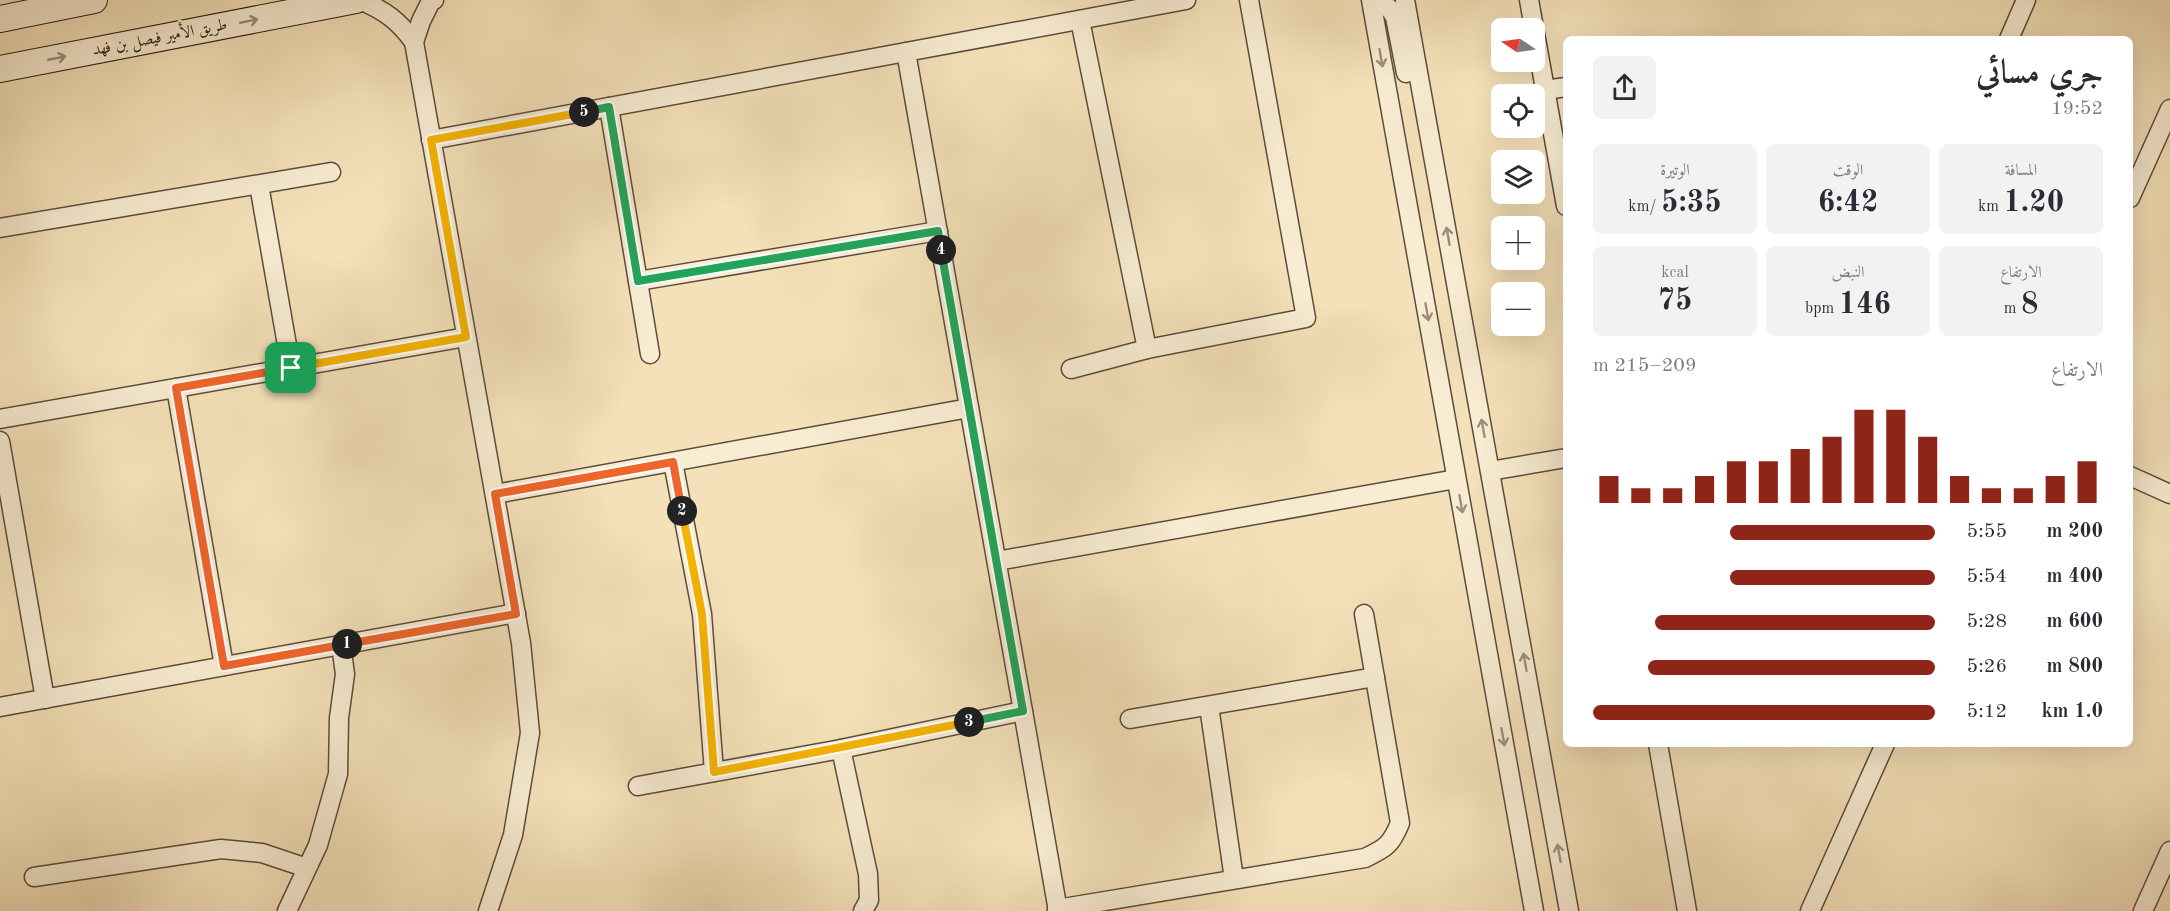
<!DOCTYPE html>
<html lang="ar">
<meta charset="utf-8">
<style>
:root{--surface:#fff;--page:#f2f2f3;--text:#2b2b33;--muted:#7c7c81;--accent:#8f2418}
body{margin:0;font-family:"Old Standard TT",Amiri,serif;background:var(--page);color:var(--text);direction:rtl;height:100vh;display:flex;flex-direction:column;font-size:22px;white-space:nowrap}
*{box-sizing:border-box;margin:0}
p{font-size:20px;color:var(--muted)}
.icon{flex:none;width:33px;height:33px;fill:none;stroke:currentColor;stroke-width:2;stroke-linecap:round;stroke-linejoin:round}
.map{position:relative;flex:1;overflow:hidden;direction:ltr}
.details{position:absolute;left:1563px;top:36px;width:570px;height:711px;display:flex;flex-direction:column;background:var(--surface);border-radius:9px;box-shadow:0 6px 24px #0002;direction:rtl}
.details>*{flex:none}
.needle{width:39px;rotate:283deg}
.tools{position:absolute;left:1491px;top:18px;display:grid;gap:12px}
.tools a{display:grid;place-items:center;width:54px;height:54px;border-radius:9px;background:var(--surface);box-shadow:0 6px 24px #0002;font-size:30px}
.pin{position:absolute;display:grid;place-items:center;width:51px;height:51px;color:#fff;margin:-26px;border-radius:12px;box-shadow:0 3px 9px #0006}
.km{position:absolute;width:30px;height:30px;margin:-15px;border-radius:50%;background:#222;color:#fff;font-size:16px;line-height:30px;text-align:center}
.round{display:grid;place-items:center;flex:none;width:63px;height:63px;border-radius:9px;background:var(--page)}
.overview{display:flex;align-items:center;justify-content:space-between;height:102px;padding:0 30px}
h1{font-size:33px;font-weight:600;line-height:45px}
.stats{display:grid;grid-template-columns:repeat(3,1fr);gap:9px;height:102px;padding:6px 30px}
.stats div{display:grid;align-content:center;border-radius:9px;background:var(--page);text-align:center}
.stats b{font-size:30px;font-weight:600}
.stats small{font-size:16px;font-weight:400}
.stats p{font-size:16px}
.chart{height:168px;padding:12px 30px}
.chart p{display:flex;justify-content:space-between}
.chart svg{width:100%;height:108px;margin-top:6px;stroke:var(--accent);stroke-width:6}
ul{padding:0 30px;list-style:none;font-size:20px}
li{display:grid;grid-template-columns:96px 72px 1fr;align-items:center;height:45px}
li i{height:15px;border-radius:8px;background:var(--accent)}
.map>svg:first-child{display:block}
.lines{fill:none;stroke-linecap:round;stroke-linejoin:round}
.street-casing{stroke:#5b4c3d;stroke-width:21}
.secondary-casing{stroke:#281a14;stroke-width:28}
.street{stroke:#f8ecd2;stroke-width:18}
.secondary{stroke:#f8ecd2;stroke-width:26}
.oneway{stroke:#9a8e7c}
.split-1-casing{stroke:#fff;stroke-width:12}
.split-2-casing{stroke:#fff;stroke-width:12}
.split-3-casing{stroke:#fff;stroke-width:12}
.split-4-casing{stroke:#fff;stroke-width:12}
.split-5-casing{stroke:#fff;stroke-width:12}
.split-6-casing{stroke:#fff;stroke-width:12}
.split-1{stroke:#f0652b;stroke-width:8}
.split-2{stroke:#f0652b;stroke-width:8}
.split-3{stroke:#f5b400;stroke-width:8}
.split-4{stroke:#22a559;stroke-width:8}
.split-5{stroke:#22a559;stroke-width:8}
.split-6{stroke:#f5b400;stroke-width:8}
.labels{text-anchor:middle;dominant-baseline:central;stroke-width:4.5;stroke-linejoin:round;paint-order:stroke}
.street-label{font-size:16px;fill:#281a14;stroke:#f8ecd2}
</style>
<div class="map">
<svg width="2170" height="911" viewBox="0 0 2170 911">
<rect width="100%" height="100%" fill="#f4e1b9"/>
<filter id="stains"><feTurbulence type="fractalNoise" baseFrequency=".00333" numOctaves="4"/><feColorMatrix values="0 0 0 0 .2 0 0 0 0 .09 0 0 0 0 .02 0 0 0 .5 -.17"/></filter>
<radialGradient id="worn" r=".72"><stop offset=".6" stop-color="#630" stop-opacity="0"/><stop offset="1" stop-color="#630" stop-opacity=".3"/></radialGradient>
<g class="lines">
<defs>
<g id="street">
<path d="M360 0C385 11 398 20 414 42L421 21 431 1 434 0"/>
<path d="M1371 0 1534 911"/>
<path d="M1405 0 1569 911"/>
<path d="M1529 0 1566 206"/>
<path d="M1373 10 1384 5 1390 9 1395 17 1406 73"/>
<path d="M1080 20 1147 349 1306 318 1249 0"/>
<path d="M2009 39 2026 0"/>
<path d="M414 42 521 643 530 733 513 835 488 911"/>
<path d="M1545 90 1566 87"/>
<path d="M609 107 650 354"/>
<path d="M431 140 906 52"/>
<path d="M259 185 291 368"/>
<path d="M2130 198 2170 109"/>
<path d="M0 228 331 172"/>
<path d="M638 281 938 231"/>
<path d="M1071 369 1147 349"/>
<path d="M176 388 224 666"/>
<path d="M0 419 466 337"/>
<path d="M0 441 45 699"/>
<path d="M673 462 702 614 714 772"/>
<path d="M1490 471 1566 458"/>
<path d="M2130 476 2170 494"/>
<path d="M495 494 969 408"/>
<path d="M997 561 1456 479"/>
<path d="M1209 706 1234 879"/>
<path d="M0 707 516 613"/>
<path d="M1023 711 1058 911"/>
<path d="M1130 719 1375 677"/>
<path d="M1658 744 1687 911"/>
<path d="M638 786 841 749"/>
<path d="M34 877 221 849 262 853 307 868"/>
<path d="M1057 909 1365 858C1386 848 1391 845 1400 823L1364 614"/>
<path d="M287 911 318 845 338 774 339 718 345 674 341 645"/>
<path d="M863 911 869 900 868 874 841 749 1023 711 906 52 1186 0"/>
<path d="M1810 911 1885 744"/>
<path d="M2143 911 2170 851"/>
</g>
<g id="secondary">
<path d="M0 19 94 0"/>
<path d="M0 69 356 0"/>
</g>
</defs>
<use href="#street" class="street-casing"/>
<use href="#secondary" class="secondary-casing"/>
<use href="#street" class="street"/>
<use href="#secondary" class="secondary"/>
</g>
<defs><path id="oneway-shaft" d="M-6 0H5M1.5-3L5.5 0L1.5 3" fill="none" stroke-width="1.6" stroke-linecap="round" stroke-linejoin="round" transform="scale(1.5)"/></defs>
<g class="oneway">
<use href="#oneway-shaft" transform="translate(249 21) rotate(-11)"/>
<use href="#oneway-shaft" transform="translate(57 58) rotate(-11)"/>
<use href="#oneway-shaft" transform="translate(1381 58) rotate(80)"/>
<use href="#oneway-shaft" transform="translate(1448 236) rotate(-100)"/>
<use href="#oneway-shaft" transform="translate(1427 312) rotate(80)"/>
<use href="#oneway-shaft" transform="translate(1483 428) rotate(-100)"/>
<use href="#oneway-shaft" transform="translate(1461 504) rotate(80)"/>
<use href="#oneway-shaft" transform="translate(1525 662) rotate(-100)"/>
<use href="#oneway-shaft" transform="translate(1503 737) rotate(80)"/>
<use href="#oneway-shaft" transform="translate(1559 853) rotate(-100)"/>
</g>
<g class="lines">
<defs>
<path id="split-1" d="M291 368 176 388 224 666 347 644"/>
<path id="split-2" d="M347 644 516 614 495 494 673 462 682 511"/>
<path id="split-3" d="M682 511 702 614 714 772 969 722"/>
<path id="split-4" d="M941 250 1023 711 969 722"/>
<path id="split-5" d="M584 112 609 107 638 281 938 231 941 250"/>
<path id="split-6" d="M291 368 466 337 431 140 584 112"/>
</defs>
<use href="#split-1" class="split-1-casing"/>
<use href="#split-2" class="split-2-casing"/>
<use href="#split-3" class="split-3-casing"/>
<use href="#split-4" class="split-4-casing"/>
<use href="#split-5" class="split-5-casing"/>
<use href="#split-6" class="split-6-casing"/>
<use href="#split-1" class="split-1"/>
<use href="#split-2" class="split-2"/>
<use href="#split-3" class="split-3"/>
<use href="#split-4" class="split-4"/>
<use href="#split-5" class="split-5"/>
<use href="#split-6" class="split-6"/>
</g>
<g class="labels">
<g class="street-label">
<text transform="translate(160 38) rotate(-11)">طريق الأمير فيصل بن فهد</text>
</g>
</g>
<rect width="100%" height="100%" filter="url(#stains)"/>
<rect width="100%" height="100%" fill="url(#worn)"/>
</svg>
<div class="tools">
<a><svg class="needle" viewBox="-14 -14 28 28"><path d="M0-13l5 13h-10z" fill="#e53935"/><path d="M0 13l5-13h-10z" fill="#7c7c81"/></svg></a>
<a><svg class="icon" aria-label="locate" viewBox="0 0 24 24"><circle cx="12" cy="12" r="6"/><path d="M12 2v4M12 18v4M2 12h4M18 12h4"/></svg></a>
<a><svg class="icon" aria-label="layers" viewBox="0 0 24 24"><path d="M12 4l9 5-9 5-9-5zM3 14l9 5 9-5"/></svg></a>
<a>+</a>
<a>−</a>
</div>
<div class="pin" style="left:291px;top:368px;background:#1e9e55"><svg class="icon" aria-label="arrive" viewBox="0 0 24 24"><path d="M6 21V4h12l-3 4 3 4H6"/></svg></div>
<b class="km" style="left:347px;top:644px">1</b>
<b class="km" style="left:682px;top:511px">2</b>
<b class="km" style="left:969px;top:722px">3</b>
<b class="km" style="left:941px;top:250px">4</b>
<b class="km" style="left:584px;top:112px">5</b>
<section class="details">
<div class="overview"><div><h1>جري مسائي</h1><p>19:52</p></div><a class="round"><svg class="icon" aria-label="share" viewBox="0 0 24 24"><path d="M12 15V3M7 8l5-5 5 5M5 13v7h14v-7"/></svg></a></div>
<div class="stats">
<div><p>المسافة</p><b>1.20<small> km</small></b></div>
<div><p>الوقت</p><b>6:42</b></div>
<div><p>الوتيرة</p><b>5:35<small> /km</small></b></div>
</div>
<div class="stats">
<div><p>الارتفاع</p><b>8<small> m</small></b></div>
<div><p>النبض</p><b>146<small> bpm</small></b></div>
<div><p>kcal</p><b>75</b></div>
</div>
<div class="chart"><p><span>الارتفاع</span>209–215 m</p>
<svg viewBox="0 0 160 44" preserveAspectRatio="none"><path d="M5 44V33M15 44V38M25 44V38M35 44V33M45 44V27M55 44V27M65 44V22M75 44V17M85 44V6M95 44V6M105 44V17M115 44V33M125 44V38M135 44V38M145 44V33M155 44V27"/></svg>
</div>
<ul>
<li><b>200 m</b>5:55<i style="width:60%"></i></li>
<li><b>400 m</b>5:54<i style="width:60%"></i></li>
<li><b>600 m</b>5:28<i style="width:82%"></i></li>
<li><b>800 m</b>5:26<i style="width:84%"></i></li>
<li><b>1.0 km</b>5:12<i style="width:100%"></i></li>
</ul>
</section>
</div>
